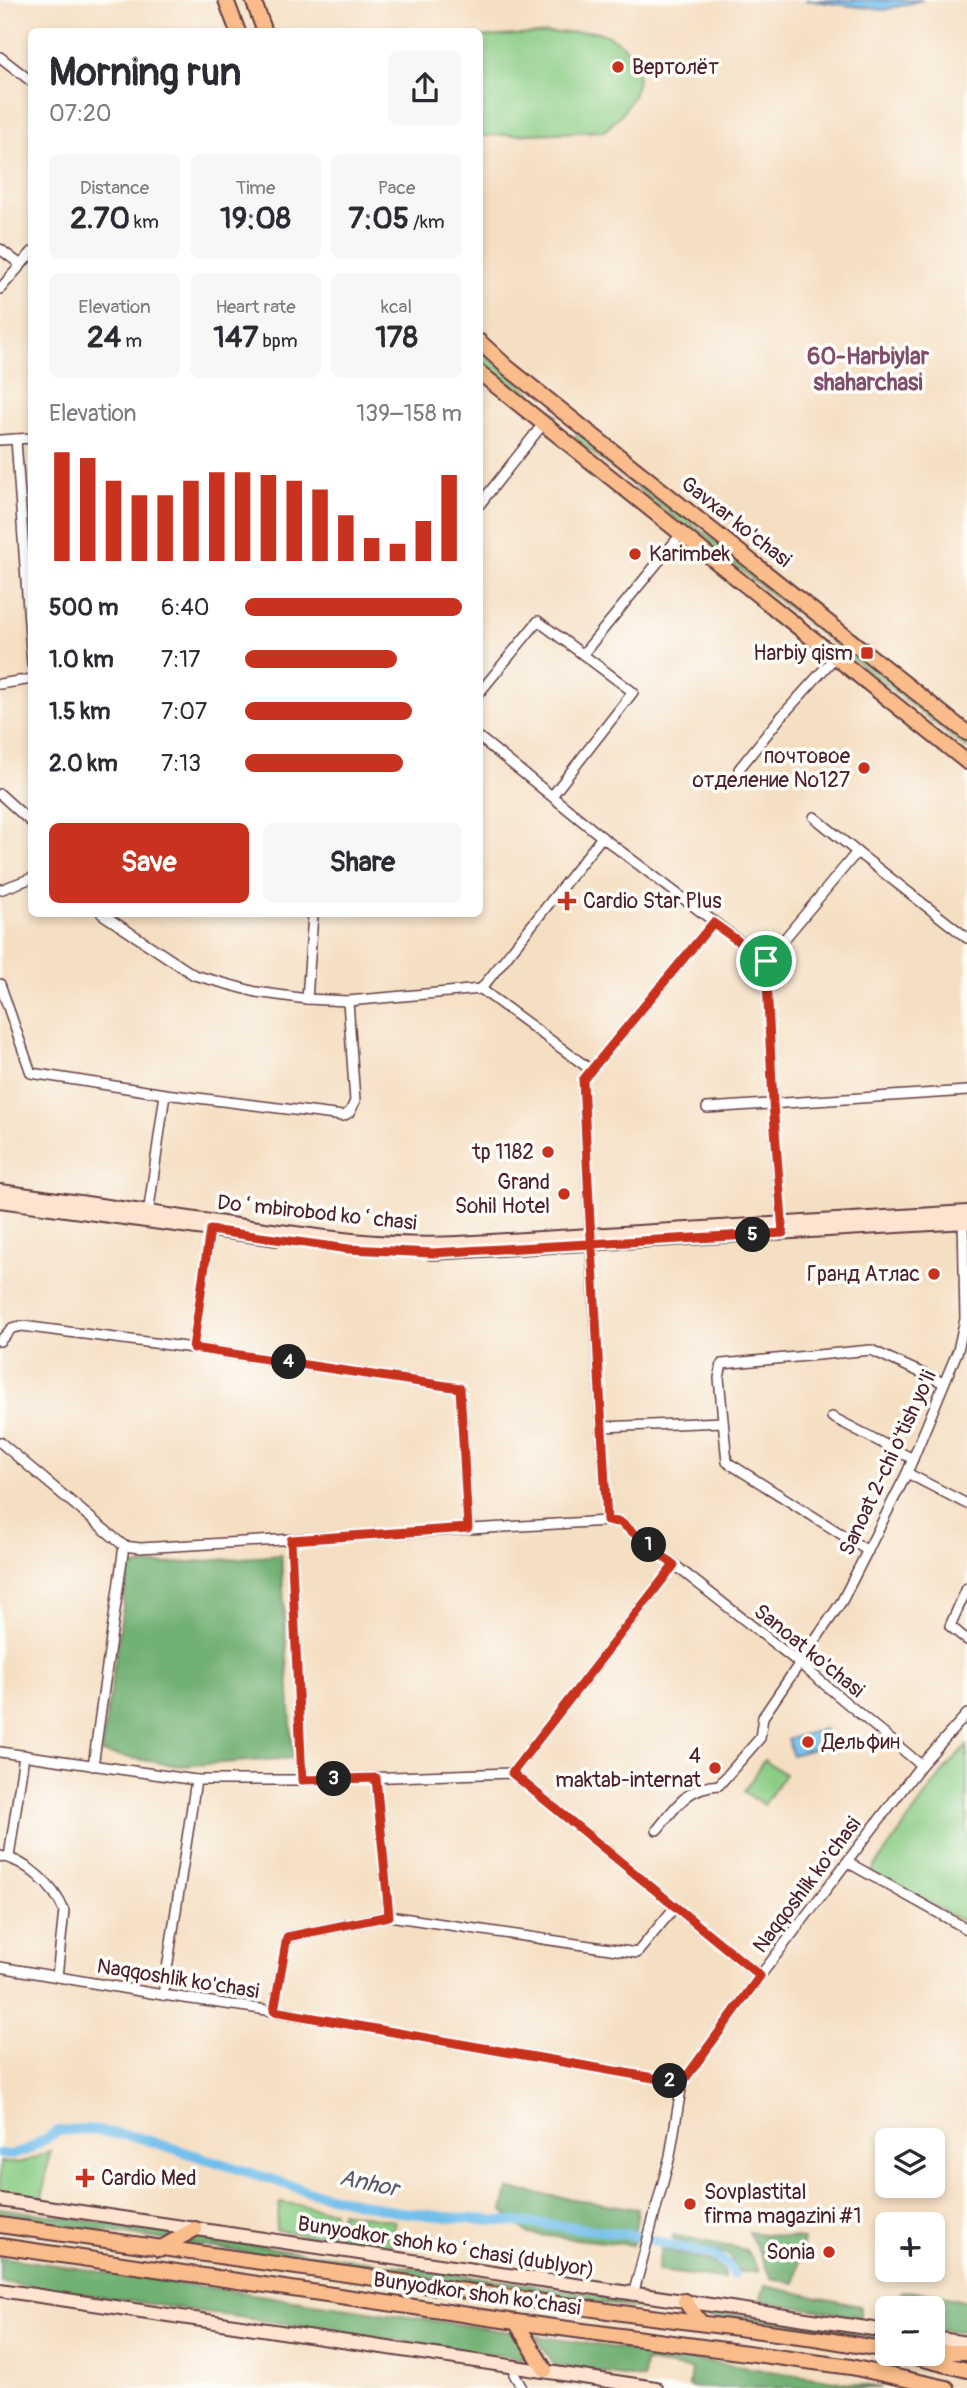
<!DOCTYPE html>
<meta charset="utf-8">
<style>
:root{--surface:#fff;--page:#f7f7f7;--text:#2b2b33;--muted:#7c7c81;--accent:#c8321e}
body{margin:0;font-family:Pangolin,sans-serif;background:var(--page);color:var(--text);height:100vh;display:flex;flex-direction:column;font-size:26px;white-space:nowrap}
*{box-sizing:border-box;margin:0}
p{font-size:23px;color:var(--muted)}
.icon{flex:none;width:38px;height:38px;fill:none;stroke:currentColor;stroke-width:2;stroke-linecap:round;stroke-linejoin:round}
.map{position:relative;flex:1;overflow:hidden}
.drawer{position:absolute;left:28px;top:28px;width:455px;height:889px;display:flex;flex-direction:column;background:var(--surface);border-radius:10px;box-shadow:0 4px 10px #0003}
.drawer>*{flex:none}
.controls{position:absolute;left:875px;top:2128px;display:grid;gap:14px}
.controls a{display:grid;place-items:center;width:70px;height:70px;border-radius:10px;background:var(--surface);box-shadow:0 4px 10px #0003;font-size:35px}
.pin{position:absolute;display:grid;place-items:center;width:60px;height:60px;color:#fff;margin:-30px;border:4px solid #fff;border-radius:50%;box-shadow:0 2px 7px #0007}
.km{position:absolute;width:35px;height:35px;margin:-18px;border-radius:50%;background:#222;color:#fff;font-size:19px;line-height:35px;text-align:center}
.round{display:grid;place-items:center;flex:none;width:74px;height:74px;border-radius:10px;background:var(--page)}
.head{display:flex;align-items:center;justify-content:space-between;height:119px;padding:0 21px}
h1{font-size:38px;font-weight:800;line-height:52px}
.figures{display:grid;grid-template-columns:repeat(3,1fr);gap:10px;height:119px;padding:7px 21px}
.figures div{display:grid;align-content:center;border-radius:10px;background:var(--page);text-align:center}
.figures b{font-size:30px;font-weight:800}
.figures small{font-size:19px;font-weight:400}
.figures p{font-size:19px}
.chart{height:196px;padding:14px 21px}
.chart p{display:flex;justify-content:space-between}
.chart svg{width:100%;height:126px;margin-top:7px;stroke:var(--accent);stroke-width:6}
.action{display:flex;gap:14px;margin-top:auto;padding:14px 21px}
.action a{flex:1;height:80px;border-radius:10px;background:var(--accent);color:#fff;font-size:28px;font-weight:800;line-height:80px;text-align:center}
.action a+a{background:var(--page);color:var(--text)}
ul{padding:0 21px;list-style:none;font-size:23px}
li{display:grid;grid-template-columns:112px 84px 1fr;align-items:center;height:52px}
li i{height:18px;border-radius:9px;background:var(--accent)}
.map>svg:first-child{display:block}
.green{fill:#8ccd86;stroke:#6b7658;stroke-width:2}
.forest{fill:#71b073;stroke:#5e684f;stroke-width:2}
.water{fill:#71beeb;stroke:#5e6e8b;stroke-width:2}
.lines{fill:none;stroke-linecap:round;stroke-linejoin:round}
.stream{stroke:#71beeb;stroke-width:2.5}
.canal{stroke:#71beeb;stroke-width:10}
.street-casing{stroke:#643c42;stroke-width:12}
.secondary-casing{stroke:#643c42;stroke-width:16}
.primary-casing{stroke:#643c42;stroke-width:18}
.street{stroke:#fff;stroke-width:9}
.secondary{stroke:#fde4d0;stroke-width:12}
.primary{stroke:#f9bc8a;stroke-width:14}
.route-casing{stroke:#fff;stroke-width:14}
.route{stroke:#c8321e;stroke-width:9}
.poi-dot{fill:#c8321e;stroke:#fdfcf7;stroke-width:2.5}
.labels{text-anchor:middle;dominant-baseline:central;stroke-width:7;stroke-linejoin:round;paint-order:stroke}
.poi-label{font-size:21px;fill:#4a1f2b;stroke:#fdfcf7;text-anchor:end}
.street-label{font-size:21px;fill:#4a1f2b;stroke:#fdfcf7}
.neighbourhood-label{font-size:23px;font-weight:bold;fill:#7f4e6c;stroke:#fdfcf7}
.water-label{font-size:23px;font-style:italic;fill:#58576e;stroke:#fdfcf7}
</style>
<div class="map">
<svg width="967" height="2388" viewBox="0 0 967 2388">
<rect width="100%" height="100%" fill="#fdfcf7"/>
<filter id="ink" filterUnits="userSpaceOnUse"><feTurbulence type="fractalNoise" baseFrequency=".0143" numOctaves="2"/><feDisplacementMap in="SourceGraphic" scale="14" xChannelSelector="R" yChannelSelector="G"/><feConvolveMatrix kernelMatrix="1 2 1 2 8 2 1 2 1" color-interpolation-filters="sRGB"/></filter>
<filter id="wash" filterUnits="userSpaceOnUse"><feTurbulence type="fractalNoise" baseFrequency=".00686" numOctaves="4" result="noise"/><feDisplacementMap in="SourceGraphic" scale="28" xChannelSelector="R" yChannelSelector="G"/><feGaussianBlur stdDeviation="1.57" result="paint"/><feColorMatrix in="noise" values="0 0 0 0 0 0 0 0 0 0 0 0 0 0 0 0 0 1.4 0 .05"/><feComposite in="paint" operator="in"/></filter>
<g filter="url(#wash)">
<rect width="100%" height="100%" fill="#f5dfc3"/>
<g class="green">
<path d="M595 31C655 50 646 97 604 131L480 136V37Z"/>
<path d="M480 350 557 415V418L551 421 480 359Z"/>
<path d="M578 433 967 741V749L574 438Z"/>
<path d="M967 1745V1924L871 1872 942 1773Z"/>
<path d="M764 1760 785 1774 764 1805 744 1792Z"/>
<path d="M50 2151 42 2199 0 2193V2162C19 2166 33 2159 50 2151Z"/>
<path d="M280 2202 334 2211 330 2239 276 2230Z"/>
<path d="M341 2212 395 2221 391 2249 337 2240Z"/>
</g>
<g class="forest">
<path d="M281 1555 293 1758 179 1766 101 1753 129 1567Z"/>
<path d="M508 2189 638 2209 633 2245 529 2234 503 2211Z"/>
<path d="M0 2208 179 2234 166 2240 0 2216Z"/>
<path d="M749 2232 803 2239 795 2283 771 2278Z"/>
<path d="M673 2235 746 2250 759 2272H739L730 2256 673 2239Z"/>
<path d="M198 2237 684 2307 690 2316 186 2244Z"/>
<path d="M661 2249 712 2262 724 2271V2279L657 2271Z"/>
<path d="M0 2257 511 2332 531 2360 0 2282Z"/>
<path d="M765 2286 860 2306V2317L760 2301Z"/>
<path d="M902 2291 931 2293 967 2302V2332L933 2329V2308H893L896 2298Z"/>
<path d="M697 2309 887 2335V2341L701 2317Z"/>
<path d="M536 2336 869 2386 882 2388H699L689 2386 691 2369 645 2362 643 2379 554 2365Z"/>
</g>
<g class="water">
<path d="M805 0H923L884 10Z"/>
<path d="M824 1729 828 1745 792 1755 788 1739Z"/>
</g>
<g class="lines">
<path class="stream" d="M237 2171V2169"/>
<path class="canal" d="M0 2154 11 2155 25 2151 58 2131 85 2129 137 2137 308 2191 393 2211 447 2217 554 2225 631 2235 714 2256 728 2265 733 2274"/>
</g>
</g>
<g filter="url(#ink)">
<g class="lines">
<defs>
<g id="street">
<path d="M0 57 32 82"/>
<path d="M0 249 21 265"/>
<path d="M0 289 32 252"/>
<path d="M16 439 32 665"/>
<path d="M0 440 32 438"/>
<path d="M480 504 543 424"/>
<path d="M583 654 682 533"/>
<path d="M0 684 32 679"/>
<path d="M480 692 538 621 633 692 552 796"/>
<path d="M480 738 602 837 766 961"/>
<path d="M739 769 780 718 836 656"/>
<path d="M0 794 32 823"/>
<path d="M814 817 857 852"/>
<path d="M0 890 32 878"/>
<path d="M102 914 194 975 256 992 307 999 348 1001 481 989 591 1070"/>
<path d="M0 984 31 1073 165 1094 343 1116 350 1112 355 1101 348 1001"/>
<path d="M481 989 602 837"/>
<path d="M307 999 313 914"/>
<path d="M707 1108 967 1091"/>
<path d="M148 1215 165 1094"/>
<path d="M782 1227 773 1103 766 961 857 852 967 938"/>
<path d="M590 1235 583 1080 713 923"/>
<path d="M591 1245 607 1521 620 1522 799 1663 921 1765"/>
<path d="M0 1341 12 1328 22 1326 193 1348 460 1388 468 1528"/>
<path d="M193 1348 211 1225"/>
<path d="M832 1417 913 1459"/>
<path d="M602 1427 723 1422"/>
<path d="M0 1442 124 1546 140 1548 607 1521"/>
<path d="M907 1473 967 1504"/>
<path d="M291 1540 302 1780"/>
<path d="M868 1551 727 1462 719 1378 722 1364 871 1350 944 1383"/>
<path d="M967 1588 950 1626 967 1640"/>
<path d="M0 1752 196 1780H302L512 1773 760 1976"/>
<path d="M93 1766 124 1546"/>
<path d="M512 1773 674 1565"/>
<path d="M376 1778 389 1916"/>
<path d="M657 1830C676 1807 686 1787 719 1785L760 1738 763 1717 842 1601 907 1473 958 1350 965 1319 963 1218"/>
<path d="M0 1856C26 1860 55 1887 64 1911L57 1977"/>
<path d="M9 1857 24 1755"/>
<path d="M847 1862 967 1929"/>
<path d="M0 1967 163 1995 274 2011 682 2083"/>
<path d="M163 1995 196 1780"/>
<path d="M274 2011 287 1937 389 1916 637 1953 675 1907"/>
<path d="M633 2295 670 2156 682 2083 760 1976 921 1765 967 1714"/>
<path d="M515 2366 514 2374 522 2388"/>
</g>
<g id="secondary">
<path d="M0 1191C75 1201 149 1212 223 1223 301 1234 379 1247 458 1243L967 1212"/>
<path d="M0 1201 277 1239"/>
<path d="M431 1253 967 1222"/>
<path d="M0 2200 887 2331"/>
<path d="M0 2290 656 2388"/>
<path d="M933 2338 967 2343"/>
</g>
<g id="primary">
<path d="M226 0 238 32"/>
<path d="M253 0 265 32"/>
<path d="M480 342 508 368 967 733"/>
<path d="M480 373 967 762"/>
<path d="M0 2225 636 2315 815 2338 887 2350"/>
<path d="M0 2246 516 2322 851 2367 947 2388"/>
<path d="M159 2249 195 2229"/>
<path d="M685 2301 701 2323"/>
<path d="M516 2322 545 2370"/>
<path d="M933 2352H967"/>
<path d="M903 2354 967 2370"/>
</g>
</defs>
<use href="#street" class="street-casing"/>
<use href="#secondary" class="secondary-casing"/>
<use href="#primary" class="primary-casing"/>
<use href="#street" class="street"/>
<use href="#secondary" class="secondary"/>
<use href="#primary" class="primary"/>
</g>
</g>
<g class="lines" filter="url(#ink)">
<defs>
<path id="route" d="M766 961 713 923 583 1080 590 1222C591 1236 592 1250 593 1264L607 1521 620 1522 674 1565 512 1773 760 1976 682 2083 274 2011 287 1937 389 1916 376 1778 302 1780 291 1540 468 1528 460 1388 193 1348 210 1230 349 1249 432 1253 783 1233 773 1103 766 961"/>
</defs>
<use href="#route" class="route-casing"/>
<use href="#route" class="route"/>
</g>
<g class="poi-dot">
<circle cx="618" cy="67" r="7"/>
<circle cx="635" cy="554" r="7"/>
<rect x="860" y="646" width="14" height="14" rx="3.5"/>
<circle cx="864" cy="768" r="7"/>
<path d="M563.5 890.5h7v7h7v7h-7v7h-7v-7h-7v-7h7z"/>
<circle cx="548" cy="1152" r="7"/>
<circle cx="564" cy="1194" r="7"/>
<circle cx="934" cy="1274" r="7"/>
<circle cx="808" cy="1742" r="7"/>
<circle cx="715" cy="1768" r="7"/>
<path d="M81.5 2167.5h7v7h7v7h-7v7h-7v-7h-7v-7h7z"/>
<circle cx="690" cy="2204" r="7"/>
<circle cx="829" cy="2252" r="7"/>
</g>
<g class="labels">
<g class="poi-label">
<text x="632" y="67" text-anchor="start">Вертолёт</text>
<text x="649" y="554" text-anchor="start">Karimbek</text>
<text x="853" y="653">Harbiy qism</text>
<text x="850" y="756">почтовое<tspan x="850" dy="24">отделение №127</tspan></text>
<text x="583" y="901" text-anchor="start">Cardio Star Plus</text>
<text x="534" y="1152">tp 1182</text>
<text x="550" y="1182">Grand<tspan x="550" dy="24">Sohil Hotel</tspan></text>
<text x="920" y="1274">Гранд Атлас</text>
<text x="822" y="1742" text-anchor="start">Дельфин</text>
<text x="701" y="1756">4<tspan x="701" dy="24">maktab-internat</tspan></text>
<text x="101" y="2178" text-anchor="start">Cardio Med</text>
<text x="704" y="2192" text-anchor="start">Sovplastital<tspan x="704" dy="24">firma magazini #1</tspan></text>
<text x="815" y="2252">Sonia</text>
</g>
<g class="street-label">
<text transform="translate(736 522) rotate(38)">Gavxar ko'chasi</text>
<text transform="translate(317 1213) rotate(6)">Doʻmbirobod koʻchasi</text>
<text transform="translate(888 1463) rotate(-65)">Sanoat 2-chi o'tish yo'li</text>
<text transform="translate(809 1651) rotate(39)">Sanoat ko'chasi</text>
<text transform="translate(807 1885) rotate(-53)">Naqqoshlik ko'chasi</text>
<text transform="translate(178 1979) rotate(9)">Naqqoshlik ko'chasi</text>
<text transform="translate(446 2247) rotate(9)">Bunyodkor shoh koʻchasi (dublyor)</text>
<text transform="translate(477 2294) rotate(8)">Bunyodkor shoh ko'chasi</text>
</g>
<g class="neighbourhood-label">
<text x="868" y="356">60-Harbiylar<tspan x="868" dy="26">shaharchasi</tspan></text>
</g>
<g class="water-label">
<text transform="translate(369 2183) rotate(12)">Anhor</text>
</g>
</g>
</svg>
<div class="controls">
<a><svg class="icon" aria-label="layers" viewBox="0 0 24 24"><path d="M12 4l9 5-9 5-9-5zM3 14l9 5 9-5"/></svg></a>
<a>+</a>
<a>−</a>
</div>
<div class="pin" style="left:766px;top:961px;background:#1e9e55"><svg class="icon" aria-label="arrive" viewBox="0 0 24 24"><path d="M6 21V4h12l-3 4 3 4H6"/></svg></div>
<b class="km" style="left:649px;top:1545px">1</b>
<b class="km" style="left:670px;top:2081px">2</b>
<b class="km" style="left:334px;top:1779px">3</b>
<b class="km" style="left:289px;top:1362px">4</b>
<b class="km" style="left:753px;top:1235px">5</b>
<section class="drawer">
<div class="head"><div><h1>Morning run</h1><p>07:20</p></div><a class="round"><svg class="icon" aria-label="share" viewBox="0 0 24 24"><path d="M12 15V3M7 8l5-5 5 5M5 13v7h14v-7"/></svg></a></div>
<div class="figures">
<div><p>Distance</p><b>2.70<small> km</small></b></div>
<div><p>Time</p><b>19:08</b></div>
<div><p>Pace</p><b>7:05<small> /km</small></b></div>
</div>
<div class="figures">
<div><p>Elevation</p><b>24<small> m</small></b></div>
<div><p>Heart rate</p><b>147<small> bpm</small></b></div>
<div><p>kcal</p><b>178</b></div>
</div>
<div class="chart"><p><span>Elevation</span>139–158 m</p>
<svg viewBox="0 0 160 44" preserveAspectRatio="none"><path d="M5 44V6M15 44V8M25 44V16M35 44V21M45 44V21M55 44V16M65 44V13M75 44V13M85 44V14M95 44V16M105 44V19M115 44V28M125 44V36M135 44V38M145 44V30M155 44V14"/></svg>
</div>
<ul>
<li><b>500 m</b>6:40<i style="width:100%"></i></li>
<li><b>1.0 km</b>7:17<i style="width:70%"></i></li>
<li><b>1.5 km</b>7:07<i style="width:77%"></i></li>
<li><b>2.0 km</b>7:13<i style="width:73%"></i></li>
</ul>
<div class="action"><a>Save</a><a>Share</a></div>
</section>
</div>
